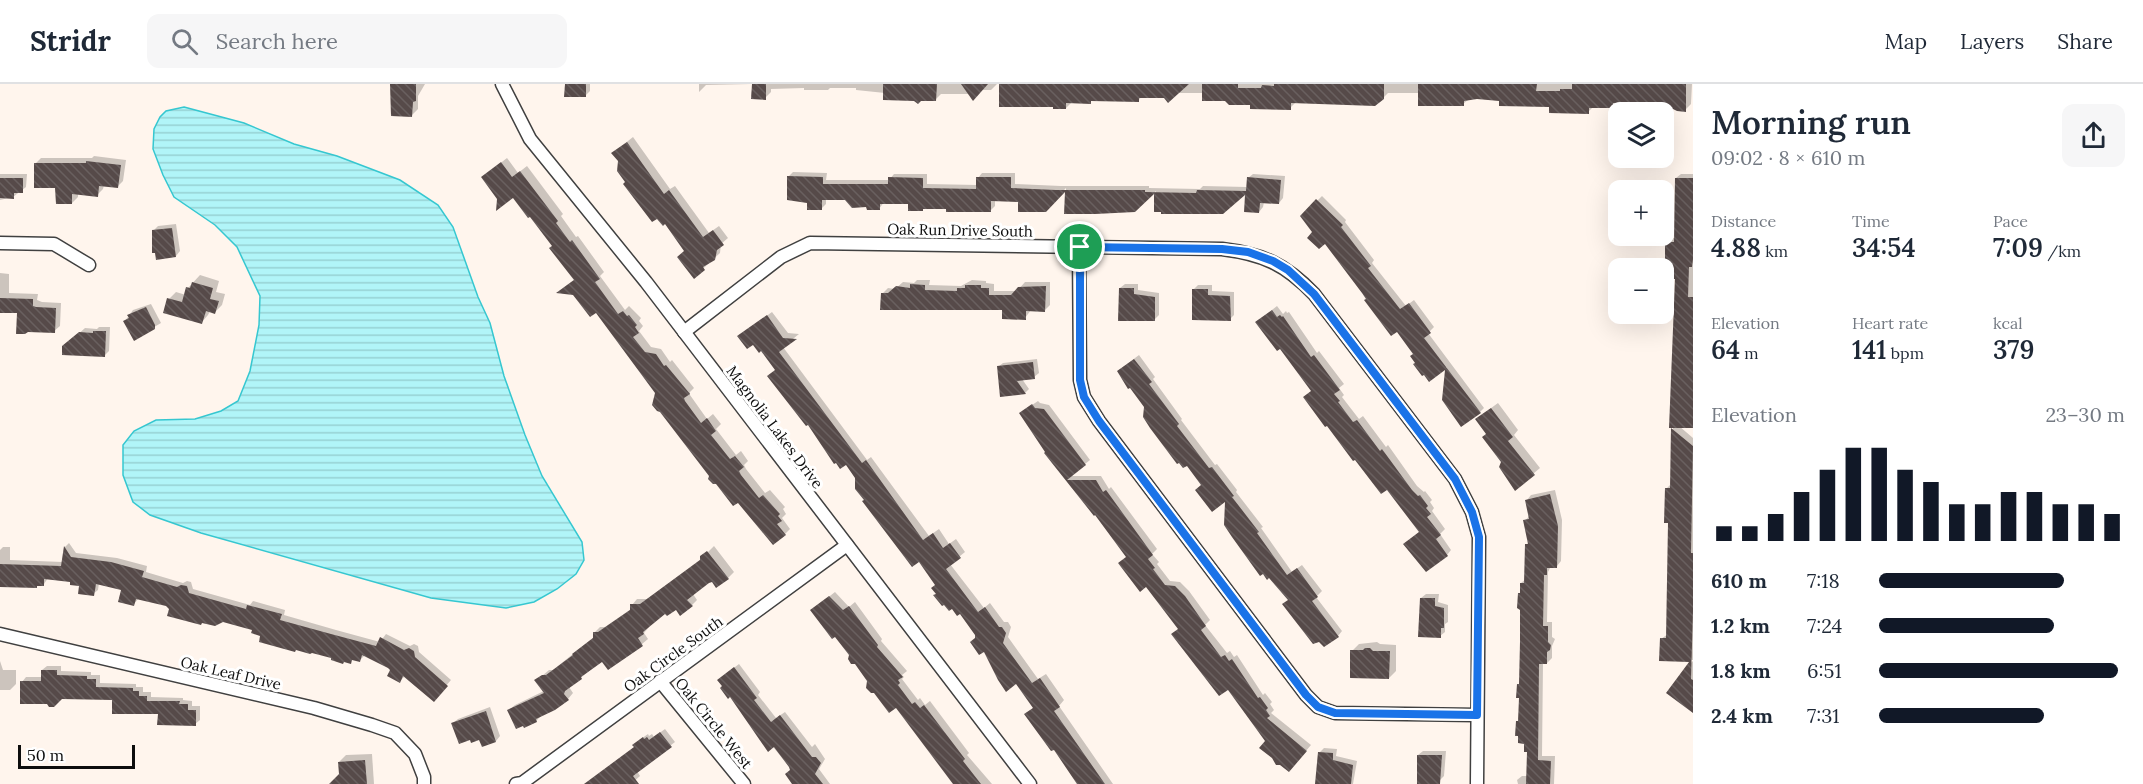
<!DOCTYPE html>
<meta charset="utf-8">
<style>
:root{--surface:#fff;--page:#f6f6f7;--text:#1f2937;--muted:#747a83;--line:#e0e1e3;--accent:#111827}
body{margin:0;font-family:Lora,serif;background:var(--page);color:var(--text);height:100vh;display:flex;flex-direction:column;font-size:22px;white-space:nowrap}
*{box-sizing:border-box;margin:0}
p{font-size:20px;color:var(--muted)}
.icon{flex:none;width:33px;height:33px;fill:none;stroke:currentColor;stroke-width:2;stroke-linecap:round;stroke-linejoin:round}
.map{position:relative;flex:1;overflow:hidden}
.sheet{display:flex;flex-direction:column;background:var(--surface);width:450px}
.sheet>*{flex:none}
.buttons{position:absolute;left:1608px;top:18px;display:grid;gap:12px}
.buttons a{display:grid;place-items:center;width:66px;height:66px;border-radius:12px;background:var(--surface);box-shadow:0 6px 24px #0002;font-size:30px}
.scale{position:absolute;left:18px;bottom:15px;width:117px;box-sizing:border-box;padding-left:6px;border:3px solid #0d0d0d;border-top:0;font-size:16px;line-height:21px;white-space:nowrap;color:#0d0d0d;-webkit-text-stroke:4px #fff;paint-order:stroke}
.pin{position:absolute;display:grid;place-items:center;width:51px;height:51px;color:#fff;margin:-26px;border:3px solid #fff;border-radius:50%;box-shadow:0 2px 6px #0007}
.round{display:grid;place-items:center;flex:none;width:63px;height:63px;border-radius:12px;background:var(--page)}
.head{display:flex;align-items:center;justify-content:space-between;height:102px;padding:0 18px}
h1{font-size:33px;font-weight:600;line-height:45px}
.stats{display:grid;grid-template-columns:repeat(3,1fr);gap:9px;height:102px;padding:6px 18px}
.stats div{display:grid;align-content:center}
.stats b{font-size:26px;font-weight:600}
.stats small{font-size:16px;font-weight:400}
.stats p{font-size:16px}
.chart{height:168px;padding:12px 18px}
.chart p{display:flex;justify-content:space-between}
.chart svg{width:100%;height:108px;margin-top:6px;stroke:var(--accent);stroke-width:6}
ul{padding:0 18px;list-style:none;font-size:20px}
li{display:grid;grid-template-columns:96px 72px 1fr;align-items:center;height:45px}
li i{height:15px;border-radius:8px;background:var(--accent)}
header{display:flex;align-items:center;gap:36px;box-sizing:border-box;height:84px;padding:0 30px;background:var(--surface);border-bottom:2px solid var(--line)}
header strong{font-size:28px}
nav{display:flex;gap:33px;margin-inline-start:auto;font-size:21px}
.search{width:420px;height:54px;background:var(--page);display:flex;align-items:center;gap:15px;box-sizing:border-box;padding:0 21px;border-radius:12px;color:var(--muted);font-size:22px}
main{display:flex;flex:1;min-height:0}
.map>svg:first-child{display:block}
.water{fill:url(#water-rules);stroke:#36c7d0;stroke-width:1.5}
.shadow{fill:#0003}
.building{fill:url(#building-back-hatch)}
.lines{fill:none;stroke-linecap:round;stroke-linejoin:round}
.minor-casing{stroke:#404040;stroke-width:15}
.minor{stroke:#fff;stroke-width:12}
.route-casing{stroke:#fff;stroke-width:12}
.route{stroke:#1a73e8;stroke-width:8}
.labels{text-anchor:middle;dominant-baseline:central;stroke-width:6;stroke-linejoin:round;paint-order:stroke}
.street-label{font-size:15px;fill:#0d0d0d;stroke:#fff}
</style>
<header>
<strong>Stridr</strong>
<div class="search"><svg class="icon" aria-label="search" viewBox="0 0 24 24"><circle cx="10" cy="10" r="6"/><path d="M15 15l6 6"/></svg>Search here</div>
<nav><a>Map</a><a>Layers</a><a>Share</a></nav>
</header>
<main>
<div class="map">
<svg width="1693" height="700" viewBox="0 0 1693 700">
<defs>
<pattern id="water-rules" width="6" height="5" patternUnits="userSpaceOnUse" patternTransform="scale(1.5)"><rect width="6" height="5" fill="#b1f5f8"/><path d="M0 2.5h6" fill="none" stroke="#97d1d3"/></pattern>
<pattern id="building-back-hatch" width="6" height="6" patternUnits="userSpaceOnUse" patternTransform="scale(1.5)"><rect width="6" height="6" fill="#564a49"/><path d="M-1 5l2 2M0 0l6 6M5-1l2 2" fill="none" stroke="#69605f"/></pattern>
</defs>
<rect width="100%" height="100%" fill="#fff5ed"/>
<path class="water" d="M184 23 244 39 294 60 337 72 400 96 438 121 453 143 478 213 490 239 504 292 525 351 542 392 582 458 584 476 576 490 557 505 534 518 506 524 431 514 201 449 150 431 133 418 123 391V361L134 347 156 336 195 335 221 327 238 317 250 287 259 241 260 212 237 163 215 141 174 113 163 91 153 65 154 45 160 33 166 27Z"/>
<g class="shadow">
<path d="M392 0H425L418 12V25L412 31Z"/>
<path d="M566 0H590V7L585 12Z"/>
<path d="M699 0H751L706 1 699 8Z"/>
<path d="M753 0H997L991 6H982L970 10H941L936 15H915L885 9 856 6V4H830L828 6H804V4L771 5V8L765 14Z"/>
<path d="M1001 0H1692L1691 20 1685 26 1651 17 1617 18 1612 23 1594 22 1588 28 1501 15H1469L1463 20 1420 9H1388L1383 14 1296 18 1290 24 1226 16 1203 9H1177L1164 13 1142 12 1138 17 1092 16 1090 18H1072L1066 24Z"/>
<path d="M633 53 670 105 675 102 709 149 719 142 728 154 721 160 720 169 694 193 686 167 665 138 627 98 619 77 613 69Z"/>
<path d="M94 72 126 76 123 97 118 102 104 101 103 105 97 111 78 109V113L72 119 35 80 41 74H92Z"/>
<path d="M507 74 518 89 527 82 563 130 561 132 576 153 578 152 604 188 600 192 625 226 629 222 641 234 639 237 643 242 639 247 651 263 661 265 670 278 672 276 694 304 690 308V311L707 335 713 330 721 340 716 345 736 371 741 367 748 377 744 381 746 385 765 409 770 406 785 423 783 425 786 430 782 434 790 445 785 450 738 417 711 391 656 309 596 227 574 209 563 204 575 195 554 162 513 112 499 114 489 88Z"/>
<path d="M793 88 827 89 826 96H889L894 90H927V100L978 101V94L982 89H1015V100L1061 102H1149V104L1200 105 1203 102 1247 103 1248 94 1253 90 1285 92 1283 114 1279 119 1264 118 1263 123 1259 128 1247 107 1162 127H1155L1156 107 1134 127 1066 128V104L1045 126 1020 116H995V122L991 126 884 118 879 125 846 115H826V120L822 124 809 118 788 93Z"/>
<path d="M0 90H27L26 103 13 113 0 116Z"/>
<path d="M1681 90H1693V342H1679L1693 354V576H1661V555L1668 550 1669 437 1666 405 1671 400 1673 344 1675 342 1677 193 1666 158 1671 154H1675L1676 94Z"/>
<path d="M1322 112 1346 136 1345 138 1374 176 1372 179 1406 222 1414 216 1434 243 1428 249 1484 324 1480 328 1444 316 1447 283 1429 296 1416 279 1414 269 1397 246 1368 215 1325 157 1314 148 1302 132Z"/>
<path d="M176 140 180 167 176 172 153 147 158 142Z"/>
<path d="M0 189 9 190V209L38 210 37 216 42 218 61 219 60 242 54 247 18 228 0 227Z"/>
<path d="M200 191 219 197 216 208 225 210 222 221 215 228 210 227 208 231 201 239 169 215 176 208 186 211 188 204Z"/>
<path d="M917 196H930L929 201 961 202 972 196 986 197V199L994 200V207H1017L1025 198H1050V221L1045 226H1031L1025 234 1004 225 882 210 888 204 895 205 903 198 914 199Z"/>
<path d="M1125 200H1138V206L1159 209V231L1155 235 1120 204Z"/>
<path d="M1198 201H1212V207L1234 208V231L1230 235 1194 205Z"/>
<path d="M151 220 161 239 134 255 125 237 133 226Z"/>
<path d="M1277 222 1283 230 1286 227 1287 229 1289 228 1317 269 1319 267 1344 300 1339 304 1344 311 1342 313 1359 335 1363 332 1386 363 1388 361 1417 402 1424 408 1425 407 1432 416 1430 418 1434 424 1432 427 1445 445 1440 450 1451 466 1447 471 1405 460 1420 447 1280 263 1257 238Z"/>
<path d="M772 228 788 249 799 250 783 263 867 376 871 373 929 452 939 445 949 460 956 455 965 468 950 480 984 524 990 519 1004 538H1008L1011 543 1008 553 1038 595 1046 590 1064 616 1059 622 1113 700H1079L1054 663 1026 630 1034 623 1017 598 977 553 960 528 937 510V500L919 476 866 416 857 393 762 265 744 248Z"/>
<path d="M99 243H110L109 267 105 271 64 263 85 244 97 245Z"/>
<path d="M1139 271 1155 293 1153 295 1182 335 1181 336 1215 381 1217 380 1237 406 1236 408 1263 443 1261 444 1292 488 1302 481 1322 507 1316 513 1342 547 1338 552 1289 516 1226 415 1203 401 1146 322 1123 283Z"/>
<path d="M1037 275 1039 289 1034 293 1022 295 1029 305 1025 309 998 283 1003 279Z"/>
<path d="M1038 317 1040 319 1049 321 1090 376 1070 392H1101L1109 405 1111 403 1157 465 1152 470 1159 478 1157 480 1170 497 1180 498 1189 507 1210 536 1205 541 1227 569 1230 567 1234 573 1237 571 1263 611 1265 609 1272 618 1270 620 1274 626 1271 629 1311 661 1294 681 1267 657 1228 604 1180 544 1096 429 1094 430 1046 369 1026 325Z"/>
<path d="M1498 319 1518 346 1514 351 1540 384 1515 405 1488 350 1483 330Z"/>
<path d="M1555 406 1562 436 1561 477 1557 482H1551L1548 488 1547 538H1552V553L1555 555 1552 562V574L1547 579H1543L1542 672H1555L1554 700H1518L1517 696 1522 692H1528V666L1520 651 1517 638 1520 635V613L1518 601 1520 599 1521 525 1519 510 1521 507V499L1526 495V461L1529 458 1525 437 1530 431 1527 416 1531 411Z"/>
<path d="M69 459 76 469 117 474 147 482 146 488 183 499 187 497 191 498 193 505 250 521 253 517 285 526 284 531 336 546 380 558 386 550 410 562 414 560 418 562 419 568 451 596 438 611 405 592 400 597 392 586 365 571 359 577 353 575 350 578 262 550 254 545 170 524 166 521 139 514 133 521 123 505 99 499 98 506 93 510 81 501 72 497 48 494 44 500 0 501V466L3 463H10V476L63 478 65 463Z"/>
<path d="M714 462 734 488 728 494 717 502 713 497 708 498 693 510 697 516 692 521 676 524 666 528 648 541 649 543 644 549 648 555 642 560 603 576 569 603 573 609 568 615 543 630 536 637 509 626 515 621 544 607 536 597 549 586H553L594 553V549L600 543H605L631 525 632 521 637 515H647L701 475Z"/>
<path d="M835 508 849 523 855 518 882 555 881 557 907 587 902 591 904 593 902 595 918 616 920 614 925 621 930 617 969 669 967 671 992 700H955L896 622 869 596 817 522Z"/>
<path d="M1426 510H1439L1438 518 1448 521V538L1445 540V548L1440 552 1421 514Z"/>
<path d="M1377 558 1380 560 1396 561V587L1389 594 1352 567 1359 560Z"/>
<path d="M0 577 3 586H16V600L10 606H0Z"/>
<path d="M1693 577V627L1687 583Z"/>
<path d="M739 580 760 608 758 611 776 634 785 628 812 663 815 660 825 675 819 685 830 700H808L791 685 731 611 729 613 718 596Z"/>
<path d="M47 582H61V587L91 588V591H100V599L136 600V603H143V608H151V613L183 614V616L192 617V622H200V636L195 640 114 614 22 598 26 593H42V586Z"/>
<path d="M490 623 500 652 496 657 483 661 480 654 453 639 458 635Z"/>
<path d="M665 645 675 658 637 687 640 692 631 700 635 662 638 657 648 650 649 652 652 650 654 653Z"/>
<path d="M1324 664 1337 665 1336 672 1357 677 1353 700H1316L1319 669Z"/>
<path d="M1423 667H1446L1444 692 1437 699 1418 671Z"/>
<path d="M372 670 374 700H341L339 678 346 671Z"/>
</g>
<g class="building">
<path d="M390 0H416V17L413 18 412 33 391 32Z"/>
<path d="M565 0H586V13H564Z"/>
<path d="M752 0H766V16L751 15Z"/>
<path d="M883 0H937L936 17H921L918 20 914 17 883 16Z"/>
<path d="M961 0H988L973 17Z"/>
<path d="M999 0H1189L1168 19 1164 14H1139V18L1091 17V20L1066 19V25H1053V23H999Z"/>
<path d="M1202 0H1238V4H1261L1262 1 1274 2V0H1384V15L1375 22 1291 19V26L1250 25V21H1229L1225 17H1202Z"/>
<path d="M1418 0H1537L1536 7H1560V5H1572V0H1686V28L1677 27 1673 25 1649 24V18L1613 19V24H1589V30L1549 29V23L1499 22V17L1477 15 1464 17V22H1418Z"/>
<path d="M627 58 664 110 669 106 703 153 713 146 724 161 717 166 715 176 703 183 705 186 694 195 677 173 684 167 665 140 663 142 657 135 652 138 623 100 625 98 617 87 618 77 611 69Z"/>
<path d="M86 77 121 81 118 104 99 102 98 113 72 110V120H56L55 104H34V79H86Z"/>
<path d="M501 78 512 93 520 87 558 137 556 139 570 158 572 156 600 195 595 198 618 230 623 227 627 232 629 231 637 241 635 243 639 249 633 253 645 268 656 270 664 282 666 281 690 310 684 314 685 317 701 339 707 334 716 347 711 351 730 375 735 372 744 383 739 387 741 391 759 414 763 411 780 430 778 432 782 437 777 440 786 451 773 461 738 419 733 422 716 400H713L708 395 709 392 660 328 657 327 652 321 655 309 596 229 590 233 573 211 556 209 574 196 549 164 552 162 530 133 528 134 513 114 496 127 497 115 481 93Z"/>
<path d="M787 92 823 93V100H888V93L923 94V104L976 105V93H1011V104L1056 106H1145V108L1196 109 1197 106 1246 107 1247 93 1281 96 1279 120 1260 119 1259 129 1244 128 1245 111 1223 130H1161V128H1154V110L1135 128 1095 130H1064L1065 108 1046 128H1018V118L991 117V128H946V125H923V127H908V120H880V126H867L866 123 852 124 845 116H822V126H807V119L787 116Z"/>
<path d="M0 94H23V109H14V115L0 114Z"/>
<path d="M1675 94H1693V175L1692 183H1689L1688 213H1693V344H1669L1675 195H1665V158H1674Z"/>
<path d="M1316 115 1343 141 1341 143 1371 182 1368 184 1400 225 1409 219 1431 249 1424 254 1481 329 1461 343 1442 316 1445 286 1429 298 1424 291 1422 292 1413 280 1415 279 1410 272 1413 270 1397 248 1391 252 1364 216 1366 215 1362 209 1325 160 1319 165 1307 154 1312 148 1300 132Z"/>
<path d="M172 144 176 173 156 176 155 169H152V146Z"/>
<path d="M192 198 213 204 210 215 219 217 215 230 206 227 202 240 163 229 167 214 182 218 186 203 190 204Z"/>
<path d="M910 200 925 201V206L957 207V204H965V201H981V204H989V211H1011L1018 203 1046 202 1045 228 1026 227V236L1002 235V226H880L881 209H888L896 202 910 204Z"/>
<path d="M1119 204H1134V210L1155 213V237H1118Z"/>
<path d="M1192 205H1208V211L1230 212 1231 237 1192 236Z"/>
<path d="M0 214 33 215V222L36 223 56 224 55 249 28 248 25 250H16L17 229H0Z"/>
<path d="M146 223 155 241V245L134 257 123 237 129 234 127 231Z"/>
<path d="M1272 226 1277 233 1280 231 1282 233 1283 232 1311 273 1314 271 1340 306 1334 310 1340 317 1338 318 1353 338 1357 336 1380 367 1382 365 1412 406 1418 412 1420 411 1428 422 1426 424 1431 430 1427 433 1441 451 1436 455 1448 472 1426 488 1403 460 1419 448 1387 406 1381 410 1355 376 1353 377 1327 342 1325 343 1303 313 1311 307 1280 265 1277 267 1255 238Z"/>
<path d="M767 231 783 254 797 255 779 268 862 379 866 376 923 456 933 449 943 464 950 459 961 474 946 485 978 528 985 523 999 543H1002L1006 549 1003 559 1032 599 1040 594 1060 623 1054 627 1105 700H1077L1054 666 1051 667 1024 630 1033 624 1016 600 1006 608 998 596 984 568 979 571 970 558 975 554V551L960 530 957 532 952 525 949 527 944 521 942 522 933 511 936 510 931 504 935 501 919 478 912 483 862 417 864 416 855 405V394L846 381 840 385 836 379 834 380 808 341 806 342 767 292 775 286 761 267 759 269 753 261 747 265 737 252Z"/>
<path d="M93 247H106L105 273 62 271V262L79 248 93 249Z"/>
<path d="M1134 275 1152 298 1149 300 1179 340 1177 342 1209 384 1212 383 1234 412 1232 413 1259 448 1257 449 1287 491 1297 484 1318 513 1312 517 1339 553 1324 563 1319 558 1313 560 1282 520 1288 516 1269 494 1267 496 1263 490 1260 492 1232 453 1224 441 1225 418 1212 428 1195 406 1201 401 1187 382 1183 384 1179 379 1177 380 1150 344 1143 333 1144 323 1130 304 1128 305 1117 287Z"/>
<path d="M1033 278 1035 295 1017 297 1026 310 1000 313 997 282Z"/>
<path d="M1032 320 1035 324 1044 325 1086 381 1067 396H1096L1103 408 1106 406 1153 471 1148 475 1155 484 1153 485 1165 501 1175 502 1185 512 1206 542 1201 546 1221 573 1225 571 1229 577 1232 575 1258 614 1260 613 1268 624 1266 626 1270 632 1267 634 1307 667 1289 688 1280 681H1276L1272 674 1259 664 1265 657 1228 606 1219 612 1171 550 1178 545 1146 503 1140 508 1118 479 1126 473 1095 431 1094 432 1044 369 1045 368 1019 329Z"/>
<path d="M1491 324 1513 353 1508 357 1535 391 1515 407 1499 383 1501 378 1482 353 1486 350 1475 335Z"/>
<path d="M1671 344 1693 362 1691 469H1693V527L1691 595 1693 596V629L1666 609 1689 578 1659 577 1660 554H1666L1668 439H1664L1665 404H1670Z"/>
<path d="M1550 410 1558 442 1557 484H1547V491H1544L1543 542H1548V558L1551 561 1550 566 1547 568V580H1539L1538 676 1551 677 1550 700H1526L1527 668H1524V660L1518 659V652H1515L1516 637H1518L1519 614H1516L1517 600H1519L1520 558V526L1517 524 1518 509H1520V499H1524L1525 460H1528L1523 436 1529 435 1525 416Z"/>
<path d="M64 462 71 473 111 478 144 487 142 493 177 503 181 501 187 502 189 509 246 525 247 521 282 530 280 536 331 550 376 562 380 553 404 566 409 564 414 567 415 573 448 602 434 618 403 592 400 599 387 592 390 586 388 584 362 571 360 578 352 576 351 580 344 578 343 580 331 576V574L312 569 310 570 296 566 295 568 259 558 260 552 251 549 252 546 241 543 223 538 215 542 202 539 201 541 167 532 169 525 166 522 136 515 134 522 118 518 121 506 96 500 94 512 78 510 79 502 70 501V498L44 495V502H37V504L0 503V480L61 482Z"/>
<path d="M707 467 729 495 716 504 712 498 709 499 687 516 693 522 680 532 676 526 667 532 665 530 643 548 644 550 638 554 643 562 608 586 602 578 581 593 582 595 565 607 564 610 569 616 555 626 536 635 537 638 524 644 523 642 516 645 507 626 544 609 534 596 542 591H546L573 571 572 570 593 554V548H598L630 526V520H640L700 476V472Z"/>
<path d="M829 512 843 526 849 522 878 561 877 563 903 593 898 596 900 599 898 601 912 620 915 618 920 624 924 621 965 675 963 677 981 700H953L896 624 889 629 874 609H871L866 604 867 597 855 580H851L848 575 849 571 835 553 832 555 810 526Z"/>
<path d="M1420 514H1435V522L1444 524V544H1441V554L1418 553Z"/>
<path d="M1365 564H1370L1373 567H1390L1389 595 1350 594V566H1363Z"/>
<path d="M734 583 757 614 754 616 771 638 780 631 812 673H816L821 679 815 690 823 700H792L785 690 790 686 789 683 774 663 768 668 730 613 728 615 720 604 722 602 717 596Z"/>
<path d="M41 586H57V591L87 592V595H96V603L133 604V607H139V612H147V617H180L179 620H188V626H196V642L157 641 158 630H112V616L62 615 54 623H49L47 620H20V597H41Z"/>
<path d="M486 627 496 658 482 663 479 656 471 659 470 656 459 660 451 639Z"/>
<path d="M660 648 672 663 633 692 639 700H584L634 663 632 661 643 653 644 655 647 653 649 656Z"/>
<path d="M1318 668 1333 669V676L1353 681 1351 700H1315Z"/>
<path d="M1417 671H1442L1440 700H1417Z"/>
<path d="M365 676 367 700H329L339 690 338 678Z"/>
</g>
<g class="lines">
<defs>
<g id="minor">
<path d="M502 0 530 55 646 198 1030 700"/>
<path d="M0 159 54 160 89 181"/>
<path d="M1079 163 1080 296 1084 313 1099 337 1306 611 1318 623 1335 629 1477 631"/>
<path d="M684 248 781 173 810 159 1222 165C1263 170 1285 180 1314 210L1455 395 1472 428 1479 453 1477 700"/>
<path d="M0 550 314 624 372 641 395 649 415 670 424 693V700"/>
<path d="M660 597 744 700"/>
<path d="M516 700 522 699 847 461"/>
</g>
</defs>
<use href="#minor" class="minor-casing"/>
<use href="#minor" class="minor"/>
</g>
<g class="lines">
<defs>
<path id="route" d="M1080 163 1222 165 1248 168 1273 177 1288 186 1314 210 1455 395 1472 428 1479 453 1477 631 1335 629 1318 623 1306 611 1099 337 1084 313 1080 296Z"/>
</defs>
<use href="#route" class="route-casing"/>
<use href="#route" class="route"/>
</g>
<g class="labels">
<g class="street-label">
<text transform="translate(960 146) rotate(1)">Oak Run Drive South</text>
<text transform="translate(775 343) rotate(53)">Magnolia Lakes Drive</text>
<text transform="translate(673 570) rotate(-36)">Oak Circle South</text>
<text transform="translate(231 589) rotate(13)">Oak Leaf Drive</text>
<text transform="translate(714 639) rotate(51)">Oak Circle West</text>
</g>
</g>
</svg>
<div class="buttons">
<a><svg class="icon" aria-label="layers" viewBox="0 0 24 24"><path d="M12 4l9 5-9 5-9-5zM3 14l9 5 9-5"/></svg></a>
<a>+</a>
<a>−</a>
</div>
<div class="scale">50 m</div>
<div class="pin" style="left:1080px;top:163px;background:#1e9e55"><svg class="icon" aria-label="arrive" viewBox="0 0 24 24"><path d="M6 21V4h12l-3 4 3 4H6"/></svg></div>
</div>
<section class="sheet">
<div class="head"><div><h1>Morning run</h1><p>09:02 · 8 × 610 m</p></div><a class="round"><svg class="icon" aria-label="share" viewBox="0 0 24 24"><path d="M12 15V3M7 8l5-5 5 5M5 13v7h14v-7"/></svg></a></div>
<div class="stats">
<div><p>Distance</p><b>4.88<small> km</small></b></div>
<div><p>Time</p><b>34:54</b></div>
<div><p>Pace</p><b>7:09<small> /km</small></b></div>
</div>
<div class="stats">
<div><p>Elevation</p><b>64<small> m</small></b></div>
<div><p>Heart rate</p><b>141<small> bpm</small></b></div>
<div><p>kcal</p><b>379</b></div>
</div>
<div class="chart"><p><span>Elevation</span>23–30 m</p>
<svg viewBox="0 0 160 44" preserveAspectRatio="none"><path d="M5 44V38M15 44V38M25 44V33M35 44V24M45 44V15M55 44V6M65 44V6M75 44V15M85 44V20M95 44V29M105 44V29M115 44V24M125 44V24M135 44V29M145 44V29M155 44V33"/></svg>
</div>
<ul>
<li><b>610 m</b>7:18<i style="width:75%"></i></li>
<li><b>1.2 km</b>7:24<i style="width:71%"></i></li>
<li><b>1.8 km</b>6:51<i style="width:97%"></i></li>
<li><b>2.4 km</b>7:31<i style="width:67%"></i></li>
</ul>
</section>
</main>
